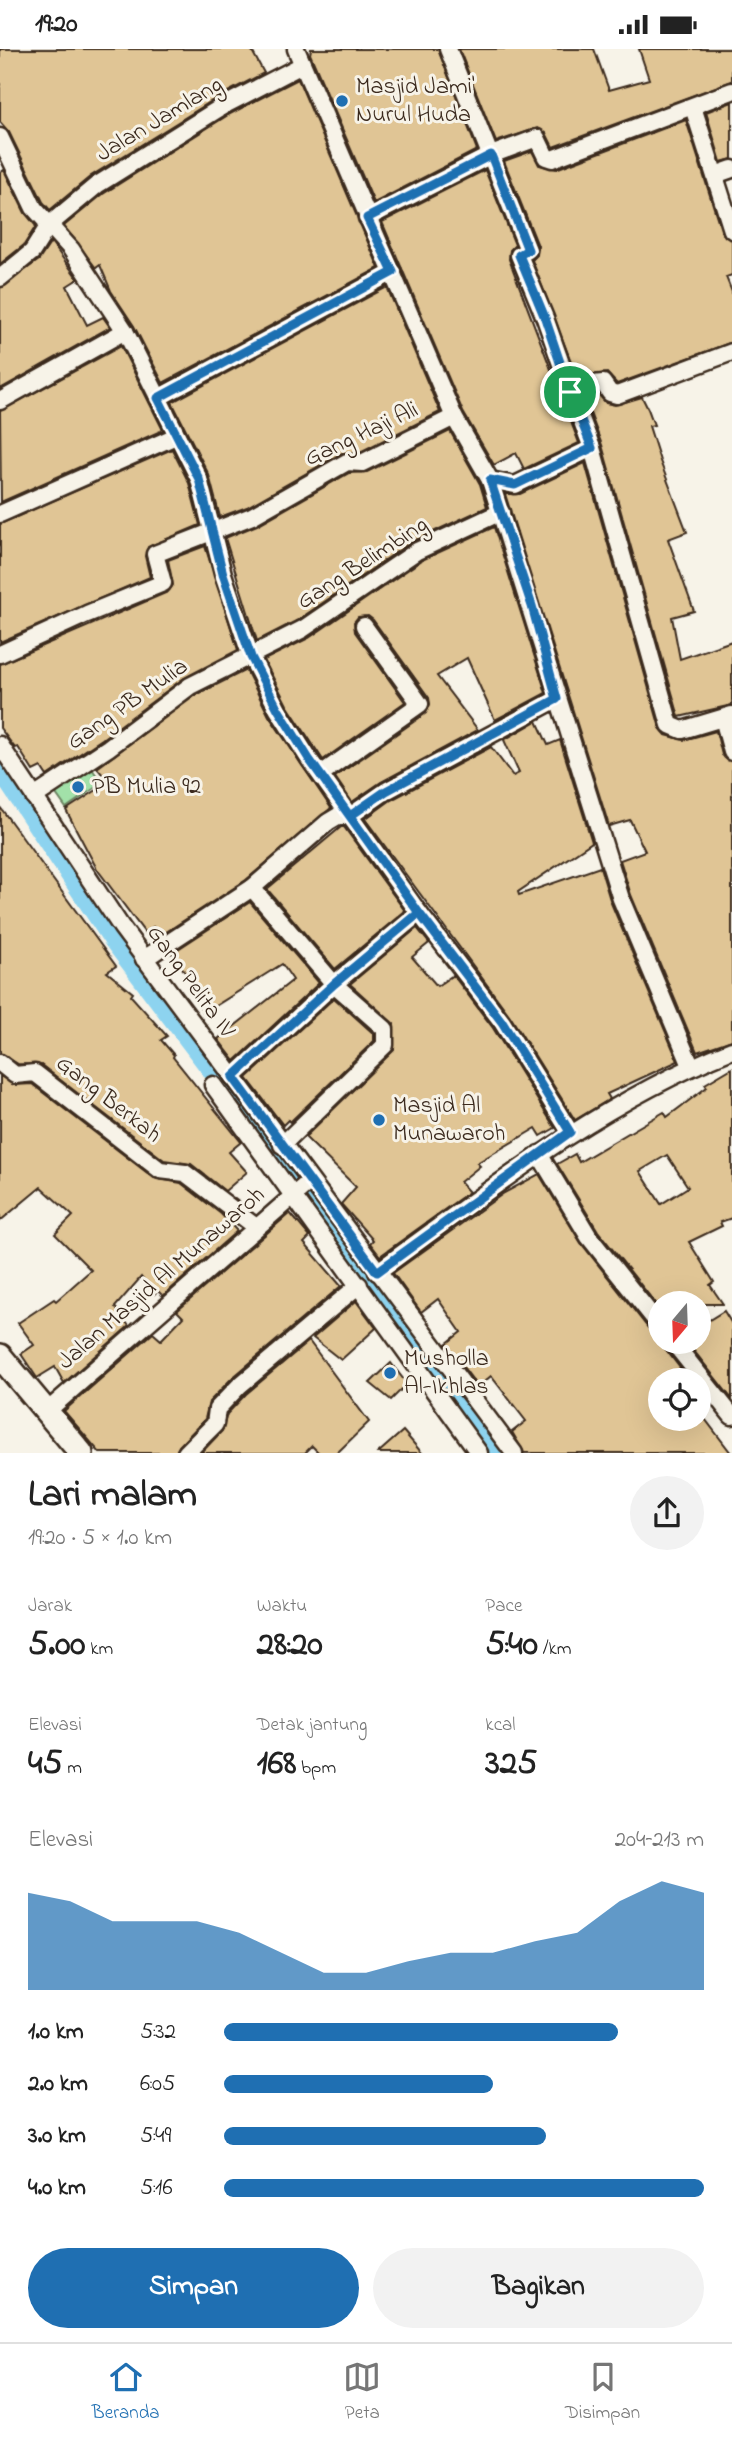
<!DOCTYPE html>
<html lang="id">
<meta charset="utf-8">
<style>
:root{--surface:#fff;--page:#f2f2f2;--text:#222;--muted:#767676;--line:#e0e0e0;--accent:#1f6fb2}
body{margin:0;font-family:"Indie Flower",sans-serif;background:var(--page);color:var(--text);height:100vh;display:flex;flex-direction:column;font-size:26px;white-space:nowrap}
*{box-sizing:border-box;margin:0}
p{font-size:23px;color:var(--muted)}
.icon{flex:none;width:38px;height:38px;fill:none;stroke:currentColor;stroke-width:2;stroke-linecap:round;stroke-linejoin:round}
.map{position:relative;height:1404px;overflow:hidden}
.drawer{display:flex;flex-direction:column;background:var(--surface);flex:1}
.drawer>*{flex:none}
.needle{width:46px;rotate:199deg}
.tools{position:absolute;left:648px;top:1242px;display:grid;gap:14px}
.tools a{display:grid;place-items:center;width:63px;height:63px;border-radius:50%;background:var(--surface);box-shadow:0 7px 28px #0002;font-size:35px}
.pin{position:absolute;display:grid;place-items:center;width:60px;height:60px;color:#fff;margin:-30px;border:4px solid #fff;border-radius:50%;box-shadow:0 2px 7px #0007}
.round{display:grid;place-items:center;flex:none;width:74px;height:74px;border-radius:37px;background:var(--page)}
.summary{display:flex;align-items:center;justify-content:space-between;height:119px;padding:0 28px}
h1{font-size:38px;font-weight:700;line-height:52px}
.figures{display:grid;grid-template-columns:repeat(3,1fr);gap:10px;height:119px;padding:7px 28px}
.figures div{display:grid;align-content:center}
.figures b{font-size:35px;font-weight:700}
.figures small{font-size:19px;font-weight:400}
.figures p{font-size:19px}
.chart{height:196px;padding:14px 28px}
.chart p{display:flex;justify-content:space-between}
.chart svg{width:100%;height:126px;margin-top:7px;fill:var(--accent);opacity:.7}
.primary-button{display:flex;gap:14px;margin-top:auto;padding:14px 28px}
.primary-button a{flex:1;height:80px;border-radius:42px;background:var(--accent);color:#fff;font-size:28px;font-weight:700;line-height:80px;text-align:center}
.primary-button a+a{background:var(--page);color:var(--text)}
ul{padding:0 28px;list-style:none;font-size:23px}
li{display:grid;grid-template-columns:112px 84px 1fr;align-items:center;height:52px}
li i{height:18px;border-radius:9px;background:var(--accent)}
.status{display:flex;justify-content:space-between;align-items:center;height:49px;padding:0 35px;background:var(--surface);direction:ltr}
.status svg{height:19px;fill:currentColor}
.dock{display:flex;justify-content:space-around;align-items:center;height:98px;border-top:2px solid var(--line);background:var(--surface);font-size:19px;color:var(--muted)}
.dock a{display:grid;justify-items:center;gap:4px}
.dock .current{color:var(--accent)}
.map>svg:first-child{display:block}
.green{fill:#a2e1a9;stroke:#6e8664;stroke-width:2}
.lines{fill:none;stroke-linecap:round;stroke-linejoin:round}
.canal{stroke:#8dd3ef;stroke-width:21}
.building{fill:#e0c595;stroke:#3b2a1e;stroke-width:2;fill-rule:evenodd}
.street-casing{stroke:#3b2a1e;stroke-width:21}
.secondary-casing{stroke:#3b2a1e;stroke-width:28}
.street{stroke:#f7f3e8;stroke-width:16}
.secondary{stroke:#f7f3e8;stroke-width:23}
.route-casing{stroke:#fff;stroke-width:14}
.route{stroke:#1f6fb2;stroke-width:9}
.poi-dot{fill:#1f6fb2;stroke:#f7f3e8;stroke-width:2.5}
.labels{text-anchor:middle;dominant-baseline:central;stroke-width:6;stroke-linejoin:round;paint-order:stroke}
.poi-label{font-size:24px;fill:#3b2a1e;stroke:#f7f3e8;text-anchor:start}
.street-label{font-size:24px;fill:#3b2a1e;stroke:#f7f3e8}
</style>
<div class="status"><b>19:20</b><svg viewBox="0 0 49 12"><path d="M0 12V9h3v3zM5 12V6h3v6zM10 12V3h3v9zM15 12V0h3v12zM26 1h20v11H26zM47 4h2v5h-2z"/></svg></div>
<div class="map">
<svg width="732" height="1404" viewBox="0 0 732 1404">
<rect width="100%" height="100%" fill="#f7f3e8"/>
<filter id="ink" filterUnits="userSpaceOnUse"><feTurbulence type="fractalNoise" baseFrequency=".0143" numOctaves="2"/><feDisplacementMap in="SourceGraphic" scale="14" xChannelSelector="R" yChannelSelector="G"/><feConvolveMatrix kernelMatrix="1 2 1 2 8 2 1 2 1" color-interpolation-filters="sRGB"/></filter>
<g filter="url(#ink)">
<path class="green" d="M90 717 102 734 66 759 54 742Z"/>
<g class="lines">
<path class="canal" d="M0 719 114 891 310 1150 491 1404"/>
</g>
<g class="building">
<path d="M0 0H251L264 24 218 48 91 127 50 161 43 153 9 83 0 73Z"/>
<path d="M311 0H438L477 101 374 154 310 5Z"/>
<path d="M459 0H594L609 41 649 30 639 0H732V32L553 98 546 84 538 79 496 93Z"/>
<path d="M298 30 379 219 163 334 134 277 111 242 100 216 96 219 64 177 103 145 228 66Z"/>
<path d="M732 53V110L721 113 706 63Z"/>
<path d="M686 71 722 184 732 191V226L726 228 732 243V293L617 335 607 324 577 328 532 211 537 206 538 197 504 112 532 102 539 116 556 120Z"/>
<path d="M4 121 25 164 36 177 24 196 0 215V124Z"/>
<path d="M485 121 515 196 510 201 509 210 579 394 524 420 516 404 494 416 463 363 382 173Z"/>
<path d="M51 193 78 230 67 237 87 276 103 268 110 278 0 340V239L39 211Z"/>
<path d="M387 238 440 363 360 403 342 404 247 458 220 468 209 426 172 353Z"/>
<path d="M121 297 163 381 1 453 0 362Z"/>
<path d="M598 345 606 354 615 356 642 348 648 360 654 376 649 377 660 412 687 483 668 490 694 562 672 568 680 610 732 592V656L679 668 602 396 584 348Z"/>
<path d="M450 382 480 435 487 458 411 493 298 571 257 592 225 489 257 476 349 424 367 423Z"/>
<path d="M172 400 189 434 200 476 148 498 145 507 150 528 0 593V475Z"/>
<path d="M585 414 660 679 666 686 684 691 716 682 722 706 732 713V991L697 1003 631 846 620 811 645 802 630 771 609 777 505 445H520Z"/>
<path d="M494 478 546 644 495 671 467 609 437 627 478 681 381 733 352 753 335 728 426 664 430 655 429 649 373 571 368 567 358 568 354 573 355 583 405 653 323 711 287 656 264 611 309 589 422 511Z"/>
<path d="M205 497 238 601 184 629 102 690 47 727 41 718 33 722 18 698 15 699 0 679V615L168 543 173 536 168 511Z"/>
<path d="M246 621 269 667 331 759 246 831 160 887 153 878 145 884 97 820 66 761 109 733 97 719 196 646Z"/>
<path d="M537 672 548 696 560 691 592 793 518 843 519 846 600 818 611 854 678 1012 607 1045 610 1050 575 1071 510 967 365 770 391 751 491 698 513 727 519 724 504 691Z"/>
<path d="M0 758 116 917 107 923 133 944 131 947 167 987 161 991 174 1006 173 1008 241 1093 229 1103 247 1123 225 1142 191 1115 164 1111 41 1016 18 1015 0 1004Z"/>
<path d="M341 778H344L405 862 335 920 267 840Z"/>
<path d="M250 853 319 934 235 1012 218 990 293 931 282 915 204 964 194 948 200 945 172 904Z"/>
<path d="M417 879 429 894 412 908 437 937 453 926 493 979 555 1079 541 1087 536 1079 477 1114 480 1117 460 1133 469 1143 380 1207 370 1194 373 1191 341 1155 356 1138 305 1088 394 1001V975L350 935Z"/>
<path d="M334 949 374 985V992L290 1073 288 1071 283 1076 247 1029Z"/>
<path d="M732 1019V1169L720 1173 722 1177 689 1193 714 1233 710 1236 723 1255H660V1260L598 1182 557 1115 575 1105 579 1113 664 1063 667 1068 707 1038 705 1035ZM667 1106 688 1138 661 1155 640 1122Z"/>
<path d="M0 1027 15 1036 32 1035 154 1129 181 1134 221 1165 237 1182 163 1247 158 1242 154 1245 141 1228 115 1258 129 1277 64 1334 55 1318 37 1329 21 1305 34 1296 18 1274 54 1250 56 1252 91 1221 55 1185 73 1167 41 1138 0 1172Z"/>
<path d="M539 1125 581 1194 652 1284 660 1287V1293L690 1332H660V1370H705L731 1404H524L512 1383 526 1372 491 1327 478 1338 446 1295 461 1283 438 1250 421 1263 393 1224 504 1144Z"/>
<path d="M290 1164 310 1188 304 1194 341 1237 231 1330 209 1353 205 1370 179 1397 176 1404H100L64 1362 153 1284 161 1291 183 1268 177 1262Z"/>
<path d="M356 1252 376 1279 341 1311 313 1289Z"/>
<path d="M724 1262 732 1275V1350L687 1293H698V1278Z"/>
<path d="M309 1292 369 1373 337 1404H319L312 1397 305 1404H201L222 1382 227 1365 246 1345Z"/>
<path d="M391 1314 407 1335 391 1351 370 1334Z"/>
<path d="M403 1382 422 1404H378Z"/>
</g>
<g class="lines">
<defs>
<g id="street">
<path d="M296 0 454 368 490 431 621 850 691 1017"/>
<path d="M448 0 528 201 519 206 545 269 571 343"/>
<path d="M693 58 732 181"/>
<path d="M0 88 34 159 71 200 125 282 199 430 223 525 251 608 278 661 309 710 419 864 502 973 570 1083"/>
<path d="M715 126 732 120"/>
<path d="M367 169 491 106 537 89 546 108 552 110 732 42"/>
<path d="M0 229 32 203 49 176 97 136 223 57 302 16"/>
<path d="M158 349 393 223"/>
<path d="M0 352 125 282"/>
<path d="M592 399 670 676 682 681 732 666"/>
<path d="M490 431 515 436 592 399 571 343 584 336 603 334 610 344 617 346 732 303"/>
<path d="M0 465 176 387"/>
<path d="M0 605 87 565 163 534 155 505 252 467 347 413 362 414 454 368"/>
<path d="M723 669 732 703"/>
<path d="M0 696 122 879 514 1404"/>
<path d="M321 725 420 655 364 577"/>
<path d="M34 748 108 699 190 637 303 580 417 502 501 463"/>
<path d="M252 839 334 935 385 980V996L282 1096"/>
<path d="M144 910 252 839 328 773 338 767H350L386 742 557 650"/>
<path d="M0 1014 15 1026 35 1024 160 1121 185 1124 256 1178"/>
<path d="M233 1028 334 935 419 864"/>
<path d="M213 1036 479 1404"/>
<path d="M539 1105 589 1188 660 1277"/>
<path d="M377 1223C490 1140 601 1053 732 1001"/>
<path d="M673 1293 732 1367"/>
<path d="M45 1364 310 1132"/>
<path d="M186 1404 215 1375 217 1360 239 1337 359 1236"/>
</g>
<path id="secondary" d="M0 1307 81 1404"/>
</defs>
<use href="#street" class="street-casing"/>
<use href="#secondary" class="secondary-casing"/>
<use href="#street" class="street"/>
<use href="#secondary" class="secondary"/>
</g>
</g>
<g class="lines" filter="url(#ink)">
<defs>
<path id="route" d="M570 343 592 399 515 436 490 431 532 557 557 650 386 742 350 767 419 864 334 935 233 1028 377 1223 570 1083 502 973 419 864 309 710 278 660 251 608 223 525 199 430 158 349 393 223 367 169 491 106 528 201 519 206 545 269 570 343"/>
</defs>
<use href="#route" class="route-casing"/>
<use href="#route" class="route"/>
</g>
<g class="poi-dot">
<circle cx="342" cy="52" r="7"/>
<circle cx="78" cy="738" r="7"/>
<circle cx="379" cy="1071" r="7"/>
<circle cx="390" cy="1324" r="7"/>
</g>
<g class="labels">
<g class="poi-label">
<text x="356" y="38">Masjid Jami'<tspan x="356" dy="28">Nurul Huda</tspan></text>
<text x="92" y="738">PB Mulia 92</text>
<text x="393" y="1057">Masjid Al<tspan x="393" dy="28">Munawaroh</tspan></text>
<text x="404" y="1310">Musholla<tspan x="404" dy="28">Al-Ikhlas</tspan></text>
</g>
<g class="street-label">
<text transform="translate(160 71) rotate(-31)">Jalan Jamlang</text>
<text transform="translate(362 386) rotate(-25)">Gang Haji Ali</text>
<text transform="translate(363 515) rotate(-33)">Gang Belimbing</text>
<text transform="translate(128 656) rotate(-35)">Gang PB Mulia</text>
<text transform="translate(190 933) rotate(54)">Gang Pelita IV</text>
<text transform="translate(108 1051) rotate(38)">Gang Berkah</text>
<text transform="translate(162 1230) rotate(-41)">Jalan Masjid Al Munawaroh</text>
</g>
</g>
</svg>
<div class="tools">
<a><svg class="needle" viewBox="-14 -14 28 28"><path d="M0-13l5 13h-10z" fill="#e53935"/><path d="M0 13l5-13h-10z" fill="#767676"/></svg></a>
<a><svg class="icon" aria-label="locate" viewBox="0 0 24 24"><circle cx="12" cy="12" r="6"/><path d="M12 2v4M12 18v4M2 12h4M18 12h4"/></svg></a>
</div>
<div class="pin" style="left:570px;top:343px;background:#1e9e55"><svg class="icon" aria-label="arrive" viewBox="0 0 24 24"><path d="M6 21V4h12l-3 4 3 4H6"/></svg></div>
</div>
<section class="drawer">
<div class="summary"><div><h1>Lari malam</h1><p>19:20 · 5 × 1.0 km</p></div><a class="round"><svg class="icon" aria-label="share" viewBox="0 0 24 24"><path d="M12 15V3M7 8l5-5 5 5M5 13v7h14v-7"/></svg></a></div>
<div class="figures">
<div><p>Jarak</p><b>5.00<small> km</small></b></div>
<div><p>Waktu</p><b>28:20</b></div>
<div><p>Pace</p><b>5:40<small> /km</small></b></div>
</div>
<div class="figures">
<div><p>Elevasi</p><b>45<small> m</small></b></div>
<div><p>Detak jantung</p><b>168<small> bpm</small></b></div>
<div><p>kcal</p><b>325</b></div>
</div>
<div class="chart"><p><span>Elevasi</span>204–213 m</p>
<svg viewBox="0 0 160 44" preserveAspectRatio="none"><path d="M0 44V10L10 13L20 20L30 20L40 20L50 24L60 31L70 38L80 38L90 34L100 31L110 31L120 27L130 24L140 13L150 6L160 10V44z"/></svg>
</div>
<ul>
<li><b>1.0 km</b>5:32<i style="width:82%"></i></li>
<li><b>2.0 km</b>6:05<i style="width:56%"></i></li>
<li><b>3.0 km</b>5:49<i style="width:67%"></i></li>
<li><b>4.0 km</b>5:16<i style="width:100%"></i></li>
</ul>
<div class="primary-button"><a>Simpan</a><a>Bagikan</a></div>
</section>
<nav class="dock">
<a class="current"><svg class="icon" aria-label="home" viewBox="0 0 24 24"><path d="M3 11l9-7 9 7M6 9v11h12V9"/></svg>Beranda</a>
<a><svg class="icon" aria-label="map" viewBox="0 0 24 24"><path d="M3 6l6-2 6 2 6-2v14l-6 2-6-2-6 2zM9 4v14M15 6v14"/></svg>Peta</a>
<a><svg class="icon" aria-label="saved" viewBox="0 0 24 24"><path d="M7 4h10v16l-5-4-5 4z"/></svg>Disimpan</a>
</nav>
